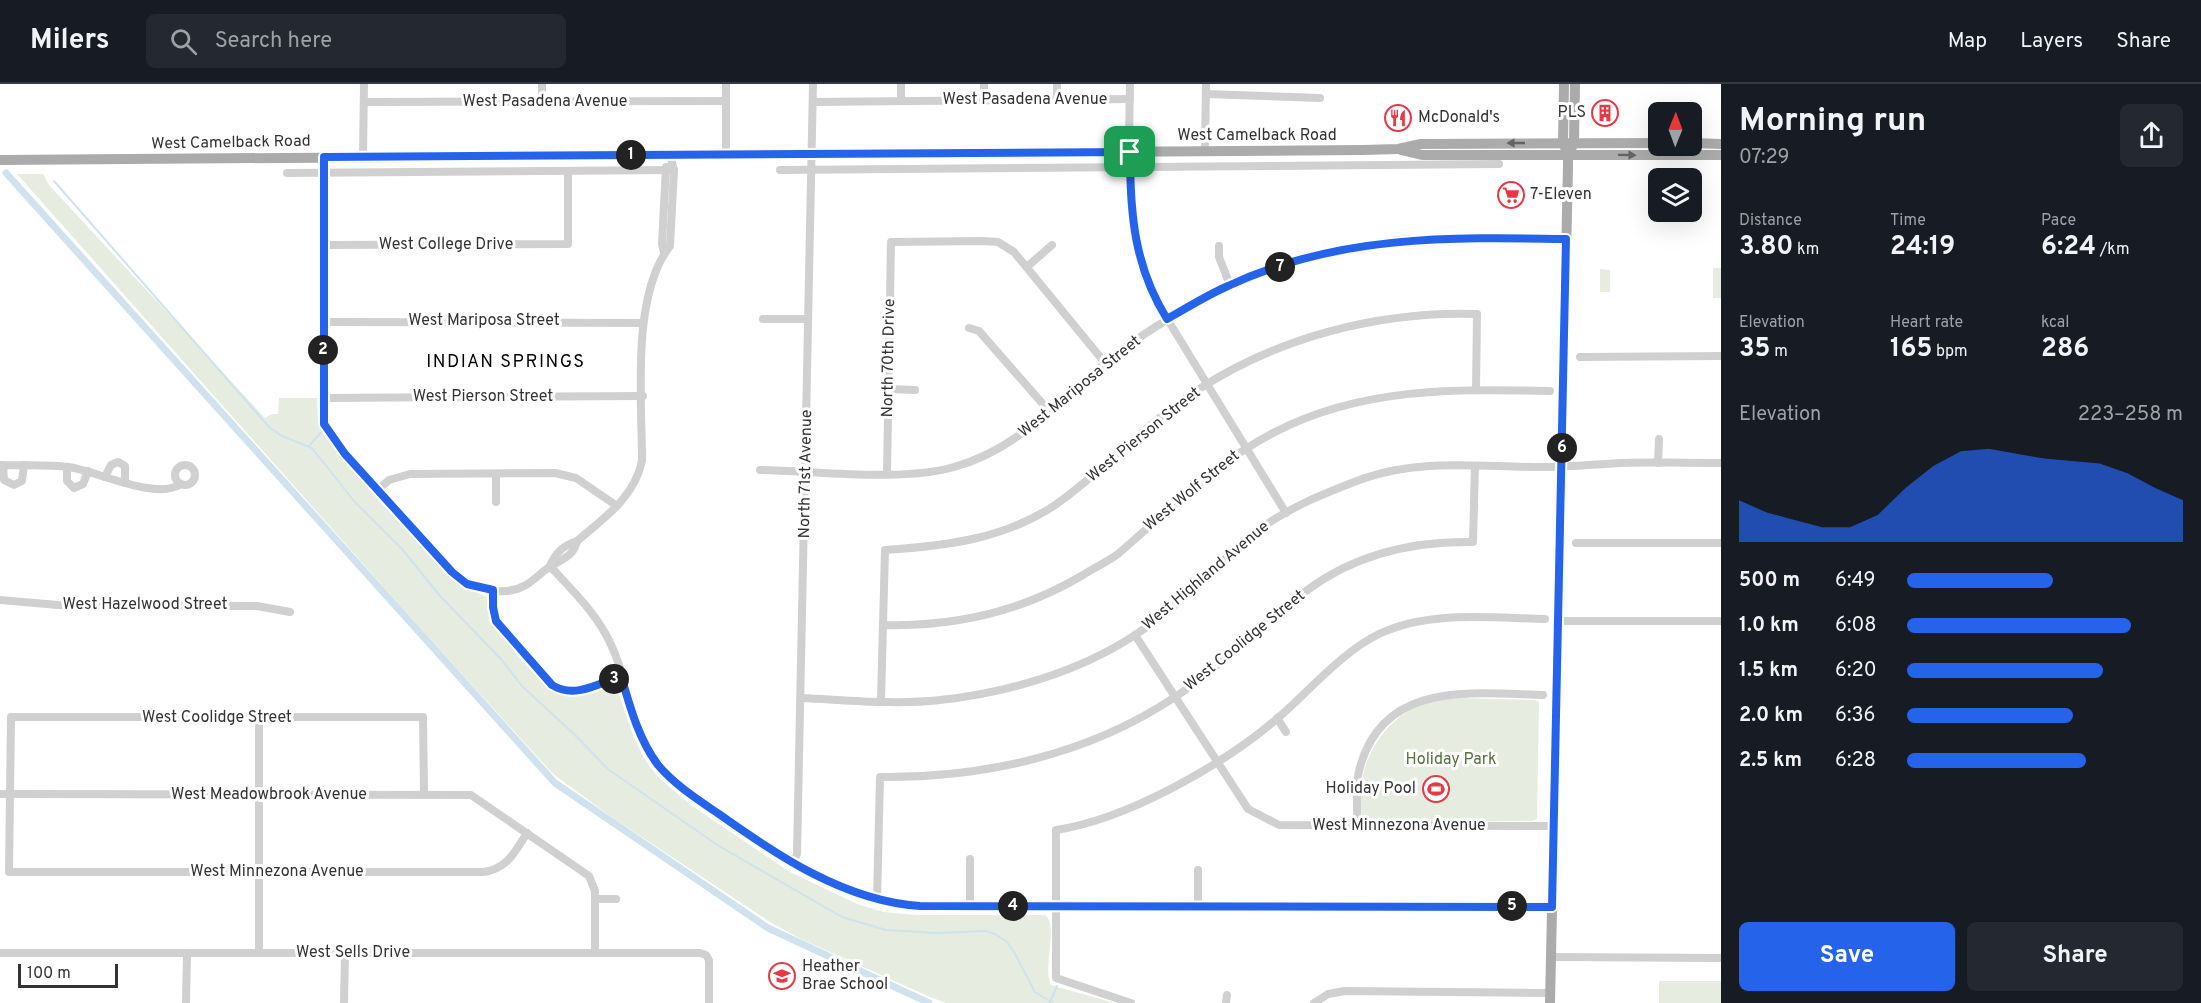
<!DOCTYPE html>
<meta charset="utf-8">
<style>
:root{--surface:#171b24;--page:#242831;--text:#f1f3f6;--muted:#9ea1a6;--line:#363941;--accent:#2563eb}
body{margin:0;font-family:Overpass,sans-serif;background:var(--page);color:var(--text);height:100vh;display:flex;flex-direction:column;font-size:22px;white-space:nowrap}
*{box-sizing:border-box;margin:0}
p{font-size:20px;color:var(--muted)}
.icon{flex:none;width:33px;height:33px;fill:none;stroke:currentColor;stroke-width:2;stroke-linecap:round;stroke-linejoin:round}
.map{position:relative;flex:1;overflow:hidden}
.side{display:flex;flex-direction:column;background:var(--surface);width:480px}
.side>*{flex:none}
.needle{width:39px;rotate:1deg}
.tools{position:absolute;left:1648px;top:18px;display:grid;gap:12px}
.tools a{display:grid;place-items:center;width:54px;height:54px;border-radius:9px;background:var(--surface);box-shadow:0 6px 24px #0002;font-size:30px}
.scale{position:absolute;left:18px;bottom:15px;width:100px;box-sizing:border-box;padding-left:6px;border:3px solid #333;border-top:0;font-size:16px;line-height:21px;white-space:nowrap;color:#333;-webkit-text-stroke:4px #fff;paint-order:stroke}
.pin{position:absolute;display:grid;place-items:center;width:51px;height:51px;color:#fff;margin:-26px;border-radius:12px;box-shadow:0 3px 9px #0006}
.km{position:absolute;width:30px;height:30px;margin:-15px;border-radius:50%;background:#222;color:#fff;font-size:16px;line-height:30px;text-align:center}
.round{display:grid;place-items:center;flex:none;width:63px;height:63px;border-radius:9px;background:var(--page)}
.summary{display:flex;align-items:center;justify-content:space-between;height:102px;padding:0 18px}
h1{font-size:33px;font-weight:700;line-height:45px}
.metrics{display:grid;grid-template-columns:repeat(3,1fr);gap:9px;height:102px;padding:6px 18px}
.metrics div{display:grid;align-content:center}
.metrics b{font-size:26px;font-weight:700}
.metrics small{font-size:16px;font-weight:400}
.metrics p{font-size:16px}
.chart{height:168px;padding:12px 18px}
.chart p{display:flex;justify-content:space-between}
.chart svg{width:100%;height:108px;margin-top:6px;fill:var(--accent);opacity:.7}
.button{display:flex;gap:12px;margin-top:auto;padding:12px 18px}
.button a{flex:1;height:69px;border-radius:9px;background:var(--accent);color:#fff;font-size:24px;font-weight:700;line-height:69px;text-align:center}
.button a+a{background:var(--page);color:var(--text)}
ul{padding:0 18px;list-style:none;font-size:20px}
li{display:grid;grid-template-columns:96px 72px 1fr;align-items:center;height:45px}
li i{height:15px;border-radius:8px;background:var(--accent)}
header{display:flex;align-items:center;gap:36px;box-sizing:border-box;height:84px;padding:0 30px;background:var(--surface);border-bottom:2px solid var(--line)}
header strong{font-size:28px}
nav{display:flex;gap:33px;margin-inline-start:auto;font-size:21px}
.search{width:420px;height:54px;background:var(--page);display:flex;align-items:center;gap:15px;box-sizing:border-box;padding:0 21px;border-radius:9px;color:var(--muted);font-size:22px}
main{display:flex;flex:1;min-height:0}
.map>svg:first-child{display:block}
.green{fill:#e6ecdf}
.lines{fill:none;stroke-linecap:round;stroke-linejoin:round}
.stream{stroke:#cfe2ee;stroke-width:2}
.canal{stroke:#cfe2ee;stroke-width:7}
.minor{stroke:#d0d0d0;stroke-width:8}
.major{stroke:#ababab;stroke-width:10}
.oneway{fill:#636363}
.route-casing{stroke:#fff;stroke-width:12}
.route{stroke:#2563eb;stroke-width:8}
.labels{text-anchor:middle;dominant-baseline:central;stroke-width:6;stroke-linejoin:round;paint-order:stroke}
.street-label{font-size:16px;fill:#333;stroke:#fff}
.poi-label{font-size:16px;fill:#333;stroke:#fff;text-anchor:start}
.park-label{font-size:16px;fill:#56703f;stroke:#fff}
.neighbourhood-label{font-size:18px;letter-spacing:1.5px;fill:#000;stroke:#fff}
</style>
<header>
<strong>Milers</strong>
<div class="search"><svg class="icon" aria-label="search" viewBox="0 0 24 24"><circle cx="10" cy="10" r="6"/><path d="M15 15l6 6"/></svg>Search here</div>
<nav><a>Map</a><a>Layers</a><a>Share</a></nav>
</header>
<main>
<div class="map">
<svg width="1721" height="919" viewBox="0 0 1721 919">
<rect width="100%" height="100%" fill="#fff"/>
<g class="green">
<path d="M17 90H43L49 101 265 334 272 330H278L279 314H317L318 337 325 353 446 488 463 503 487 513 489 535 494 543C511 562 545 610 570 612 586 613 601 600 616 602L633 651 644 674 657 692 692 722 790 788 857 820 884 828 916 831H1045C1059 841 1042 885 1051 901L1114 919H946L930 913 801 855 770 838 613 734 553 690 421 545Z"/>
<rect x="1713" y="184" width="8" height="30"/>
<path d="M1600 185 1610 186V208H1600Z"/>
<path d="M1458 614 1535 616 1539 618 1537 735 1532 737 1368 738 1363 735C1351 688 1380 634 1426 619 1436 616 1447 615 1458 614Z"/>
<rect x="1659" y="897" width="62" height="22"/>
</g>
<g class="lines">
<g class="stream">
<path d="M54 97 269 343 282 352 312 364 354 417 402 465 440 512 501 575 522 602 575 651 609 686 719 762 842 833 886 846 937 849 986 847 995 850 1006 857 1014 868 1035 908 1053 919"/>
<path d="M309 362 323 346"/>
<path d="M1050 918 1057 902"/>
</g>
<path class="canal" d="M6 89 555 699 768 844 929 919"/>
<g class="minor">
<path d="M542 0V18"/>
<path d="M901 0V17"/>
<path d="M1057 0V16"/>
<path d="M1130 0C1129 74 1123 147 1155 215L1286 429"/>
<path d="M1206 10 1320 14"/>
<path d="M984 16V0"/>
<path d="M364 18 726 17"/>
<path d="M813 18 1130 15"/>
<path d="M1205 67 1206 0"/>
<path d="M726 70V0"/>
<path d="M324 73 323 328 324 340 329 350 452 488C470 505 503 514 526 501 534 496 541 489 548 484 561 475 573 474 577 457"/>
<path d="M363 73 364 0"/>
<path d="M780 86 1499 80"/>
<path d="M287 89 674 86"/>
<path d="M324 161 568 160V87"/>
<path d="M1219 162V173L1230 201"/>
<path d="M664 169 662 160 666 83"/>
<path d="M1028 182 1052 161"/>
<path d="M763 235H808"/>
<path d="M324 238 643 239"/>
<path d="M969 244 979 247 1049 327"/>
<path d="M1580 273 1721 272"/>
<path d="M889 305 915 306"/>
<path d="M322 314 643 312"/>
<path d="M1658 379 1659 355"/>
<path d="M0 381C23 382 46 380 69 383 97 387 156 417 181 400"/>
<path d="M3 381 4 396 14 401 22 397 24 381"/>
<circle cx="185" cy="391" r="10"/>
<path d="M67 383V397L74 404 83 400 88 387"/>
<path d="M760 386C817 387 902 398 954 383 1024 364 1067 306 1123 265 1204 206 1299 167 1399 156 1454 151 1511 154 1566 155"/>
<path d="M887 389 891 158 983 157 998 158 1014 168 1105 279"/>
<path d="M496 390V418"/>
<path d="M105 393 111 381 118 378 125 382V399"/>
<path d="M378 406 389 396 410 390 555 389 576 394 617 422"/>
<path d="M1576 459H1721"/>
<path d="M550 482C569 503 591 524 605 549 627 587 628 633 652 671 668 696 693 711 716 728 777 771 844 817 920 822L1552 823"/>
<path d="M550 482C555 469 564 461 577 457 605 433 634 414 642 377 642 315 631 212 670 162L674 86 670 71"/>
<path d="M493 506V523L496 537 552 601C574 615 598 600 621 592"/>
<path d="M0 516 58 521 257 522 290 528"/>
<path d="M1558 537H1721"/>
<path d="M883 541C955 543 1021 528 1083 491 1094 484 1107 478 1118 470 1169 426 1215 379 1275 348 1362 303 1455 305 1550 307"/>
<path d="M1135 551 1248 725 1279 741 1553 742"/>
<path d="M801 614C847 616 894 621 940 616 1006 609 1079 588 1135 551 1180 522 1215 481 1256 448 1287 424 1325 409 1362 395 1422 373 1486 384 1548 383 1573 383 1597 380 1622 379 1655 378 1688 379 1721 379"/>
<path d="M881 617 885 466C946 462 1006 455 1058 419 1106 385 1146 339 1196 307 1278 253 1379 227 1477 230L1476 305"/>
<path d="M259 634V869"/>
<path d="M1277 634 1286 648"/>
<path d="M0 710 471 711 589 792 595 807V869"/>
<path d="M424 710 423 633H11L9 788H483C507 785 515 768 527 749"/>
<path d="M1357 742C1358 724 1355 704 1359 687 1381 596 1471 609 1543 611"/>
<path d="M970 775V822"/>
<path d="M793 779 797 770 813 0"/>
<path d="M595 815H616"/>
<path d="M877 816 880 693C983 694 1088 671 1175 613 1222 582 1260 540 1306 507 1355 470 1412 457 1473 458L1475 382"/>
<path d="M1198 822V786"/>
<path d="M0 869H700L706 871 709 876V919"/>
<path d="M1551 873 1721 874"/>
<path d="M186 919 187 869"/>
<path d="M344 919 345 869"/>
<path d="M1131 919 1056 894V746C1128 735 1223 681 1278 634 1308 608 1343 567 1379 550 1429 526 1490 534 1545 535"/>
<path d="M1226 919 1227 911"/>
<path d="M1314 919 1328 910 1345 907 1550 909"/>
</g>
<g class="major">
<path d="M1692 59 1721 60"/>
<path d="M1571 65 1574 59 1575 0"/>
<path d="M1401 66 1422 71H1721"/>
<path d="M0 76 1363 66 1398 65 1421 60 1659 59"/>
<path d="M1550 919 1568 81V70L1563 59 1564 0"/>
</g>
</g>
<defs><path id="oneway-solid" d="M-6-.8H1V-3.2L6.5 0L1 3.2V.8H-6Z" transform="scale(1.5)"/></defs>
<g class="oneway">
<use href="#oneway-solid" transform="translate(1516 59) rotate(180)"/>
<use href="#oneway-solid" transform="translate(1627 71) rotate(1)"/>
</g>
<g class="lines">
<defs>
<path id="route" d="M1130 68C1130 129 1134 182 1167 235 1187 224 1207 211 1228 202 1336 151 1450 153 1566 155L1552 823 920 822C845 817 778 772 719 730 697 715 675 701 658 681 639 656 630 623 621 592 598 600 574 615 552 601L496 537 493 523V506L467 500 452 488 345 370 324 340V73Z"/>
</defs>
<use href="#route" class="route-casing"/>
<use href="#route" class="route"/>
</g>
<defs>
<symbol id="building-ring" viewBox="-11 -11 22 22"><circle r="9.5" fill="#fff" stroke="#e63946" stroke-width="1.5"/><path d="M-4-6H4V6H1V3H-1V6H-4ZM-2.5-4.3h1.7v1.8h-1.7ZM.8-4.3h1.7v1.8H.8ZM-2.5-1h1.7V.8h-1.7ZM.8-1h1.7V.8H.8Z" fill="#e63946"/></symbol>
<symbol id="restaurant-ring" viewBox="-11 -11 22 22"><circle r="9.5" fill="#fff" stroke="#e63946" stroke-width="1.5"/><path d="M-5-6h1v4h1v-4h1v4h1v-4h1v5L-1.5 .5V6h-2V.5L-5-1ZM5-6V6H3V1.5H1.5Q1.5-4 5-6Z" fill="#e63946"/></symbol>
<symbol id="supermarket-ring" viewBox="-11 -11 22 22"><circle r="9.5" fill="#fff" stroke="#e63946" stroke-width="1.5"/><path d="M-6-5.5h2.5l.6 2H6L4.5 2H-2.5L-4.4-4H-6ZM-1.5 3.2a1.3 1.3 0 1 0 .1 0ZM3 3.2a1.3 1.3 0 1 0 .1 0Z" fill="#e63946"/></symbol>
<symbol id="stadium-ring" viewBox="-11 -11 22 22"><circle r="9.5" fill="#fff" stroke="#e63946" stroke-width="1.5"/><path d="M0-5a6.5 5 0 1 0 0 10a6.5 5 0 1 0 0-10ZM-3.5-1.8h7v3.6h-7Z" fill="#e63946"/></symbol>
<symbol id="school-ring" viewBox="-11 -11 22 22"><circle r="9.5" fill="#fff" stroke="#e63946" stroke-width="1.5"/><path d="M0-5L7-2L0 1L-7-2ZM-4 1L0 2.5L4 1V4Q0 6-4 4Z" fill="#e63946"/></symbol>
</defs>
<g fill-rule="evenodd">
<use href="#building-ring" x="1590" y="14" width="30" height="30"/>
<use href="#restaurant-ring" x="1383" y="19" width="30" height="30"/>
<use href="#supermarket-ring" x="1496" y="96" width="30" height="30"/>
<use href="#stadium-ring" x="1421" y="690" width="30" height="30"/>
<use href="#school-ring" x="767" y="877" width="30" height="30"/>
</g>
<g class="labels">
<g class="street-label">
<text x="1025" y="16">West Pasadena Avenue</text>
<text x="545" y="18">West Pasadena Avenue</text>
<text x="1257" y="52">West Camelback Road</text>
<text transform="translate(231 59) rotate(-1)">West Camelback Road</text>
<text x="446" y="161">West College Drive</text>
<text x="484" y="237">West Mariposa Street</text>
<text transform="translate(889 274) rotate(-89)">North 70th Drive</text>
<text transform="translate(1080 303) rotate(-39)">West Mariposa Street</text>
<text x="483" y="313">West Pierson Street</text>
<text transform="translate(1144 351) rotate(-39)">West Pierson Street</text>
<text transform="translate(806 390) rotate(-89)">North 71st Avenue</text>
<text transform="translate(1192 407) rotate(-39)">West Wolf Street</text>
<text transform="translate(1206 492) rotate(-40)">West Highland Avenue</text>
<text x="145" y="521">West Hazelwood Street</text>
<text transform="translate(1245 557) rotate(-39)">West Coolidge Street</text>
<text x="217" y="634">West Coolidge Street</text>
<text x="269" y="711">West Meadowbrook Avenue</text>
<text x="1399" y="742">West Minnezona Avenue</text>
<text x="277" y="788">West Minnezona Avenue</text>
<text x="353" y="869">West Sells Drive</text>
</g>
<g class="poi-label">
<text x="1586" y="29" text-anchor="end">PLS</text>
<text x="1418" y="34">McDonald's</text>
<text x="1530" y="111">7-Eleven</text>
<text x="1416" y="705" text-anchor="end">Holiday Pool</text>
<text x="802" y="883">Heather<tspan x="802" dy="18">Brae School</tspan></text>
</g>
<g class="park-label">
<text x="1451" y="676">Holiday Park</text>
</g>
<g class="neighbourhood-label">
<text x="506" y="278">INDIAN SPRINGS</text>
</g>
</g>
</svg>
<div class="tools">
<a><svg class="needle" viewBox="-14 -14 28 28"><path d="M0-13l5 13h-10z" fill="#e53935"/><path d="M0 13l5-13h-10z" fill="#9ea1a6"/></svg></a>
<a><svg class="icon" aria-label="layers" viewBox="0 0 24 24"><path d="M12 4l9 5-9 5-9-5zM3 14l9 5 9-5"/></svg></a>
</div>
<div class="scale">100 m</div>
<div class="pin" style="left:1130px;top:68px;background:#1e9e55"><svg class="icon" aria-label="arrive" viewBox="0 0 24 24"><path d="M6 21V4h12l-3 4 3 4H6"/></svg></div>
<b class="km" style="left:631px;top:71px">1</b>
<b class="km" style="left:323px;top:266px">2</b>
<b class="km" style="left:614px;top:595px">3</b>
<b class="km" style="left:1013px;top:822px">4</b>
<b class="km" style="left:1512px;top:822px">5</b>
<b class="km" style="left:1562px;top:364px">6</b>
<b class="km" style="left:1280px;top:183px">7</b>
</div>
<section class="side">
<div class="summary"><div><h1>Morning run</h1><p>07:29</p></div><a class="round"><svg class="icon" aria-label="share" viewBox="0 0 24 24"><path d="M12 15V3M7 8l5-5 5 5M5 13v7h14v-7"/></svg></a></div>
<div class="metrics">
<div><p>Distance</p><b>3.80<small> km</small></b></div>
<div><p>Time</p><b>24:19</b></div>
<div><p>Pace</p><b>6:24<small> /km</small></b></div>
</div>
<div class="metrics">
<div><p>Elevation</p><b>35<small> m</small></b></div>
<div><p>Heart rate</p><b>165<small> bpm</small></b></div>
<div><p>kcal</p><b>286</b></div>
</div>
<div class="chart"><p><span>Elevation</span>223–258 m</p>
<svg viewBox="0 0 160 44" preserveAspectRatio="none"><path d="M0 44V27L10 32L20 35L30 38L40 38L50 33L60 22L70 13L80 7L90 6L100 8L110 10L120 11L130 12L140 16L150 22L160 27V44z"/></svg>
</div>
<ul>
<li><b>500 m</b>6:49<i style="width:53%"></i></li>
<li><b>1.0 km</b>6:08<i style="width:81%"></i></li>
<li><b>1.5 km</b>6:20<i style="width:71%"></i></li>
<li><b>2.0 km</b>6:36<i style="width:60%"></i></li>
<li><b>2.5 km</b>6:28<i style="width:65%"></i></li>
</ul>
<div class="button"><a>Save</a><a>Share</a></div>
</section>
</main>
